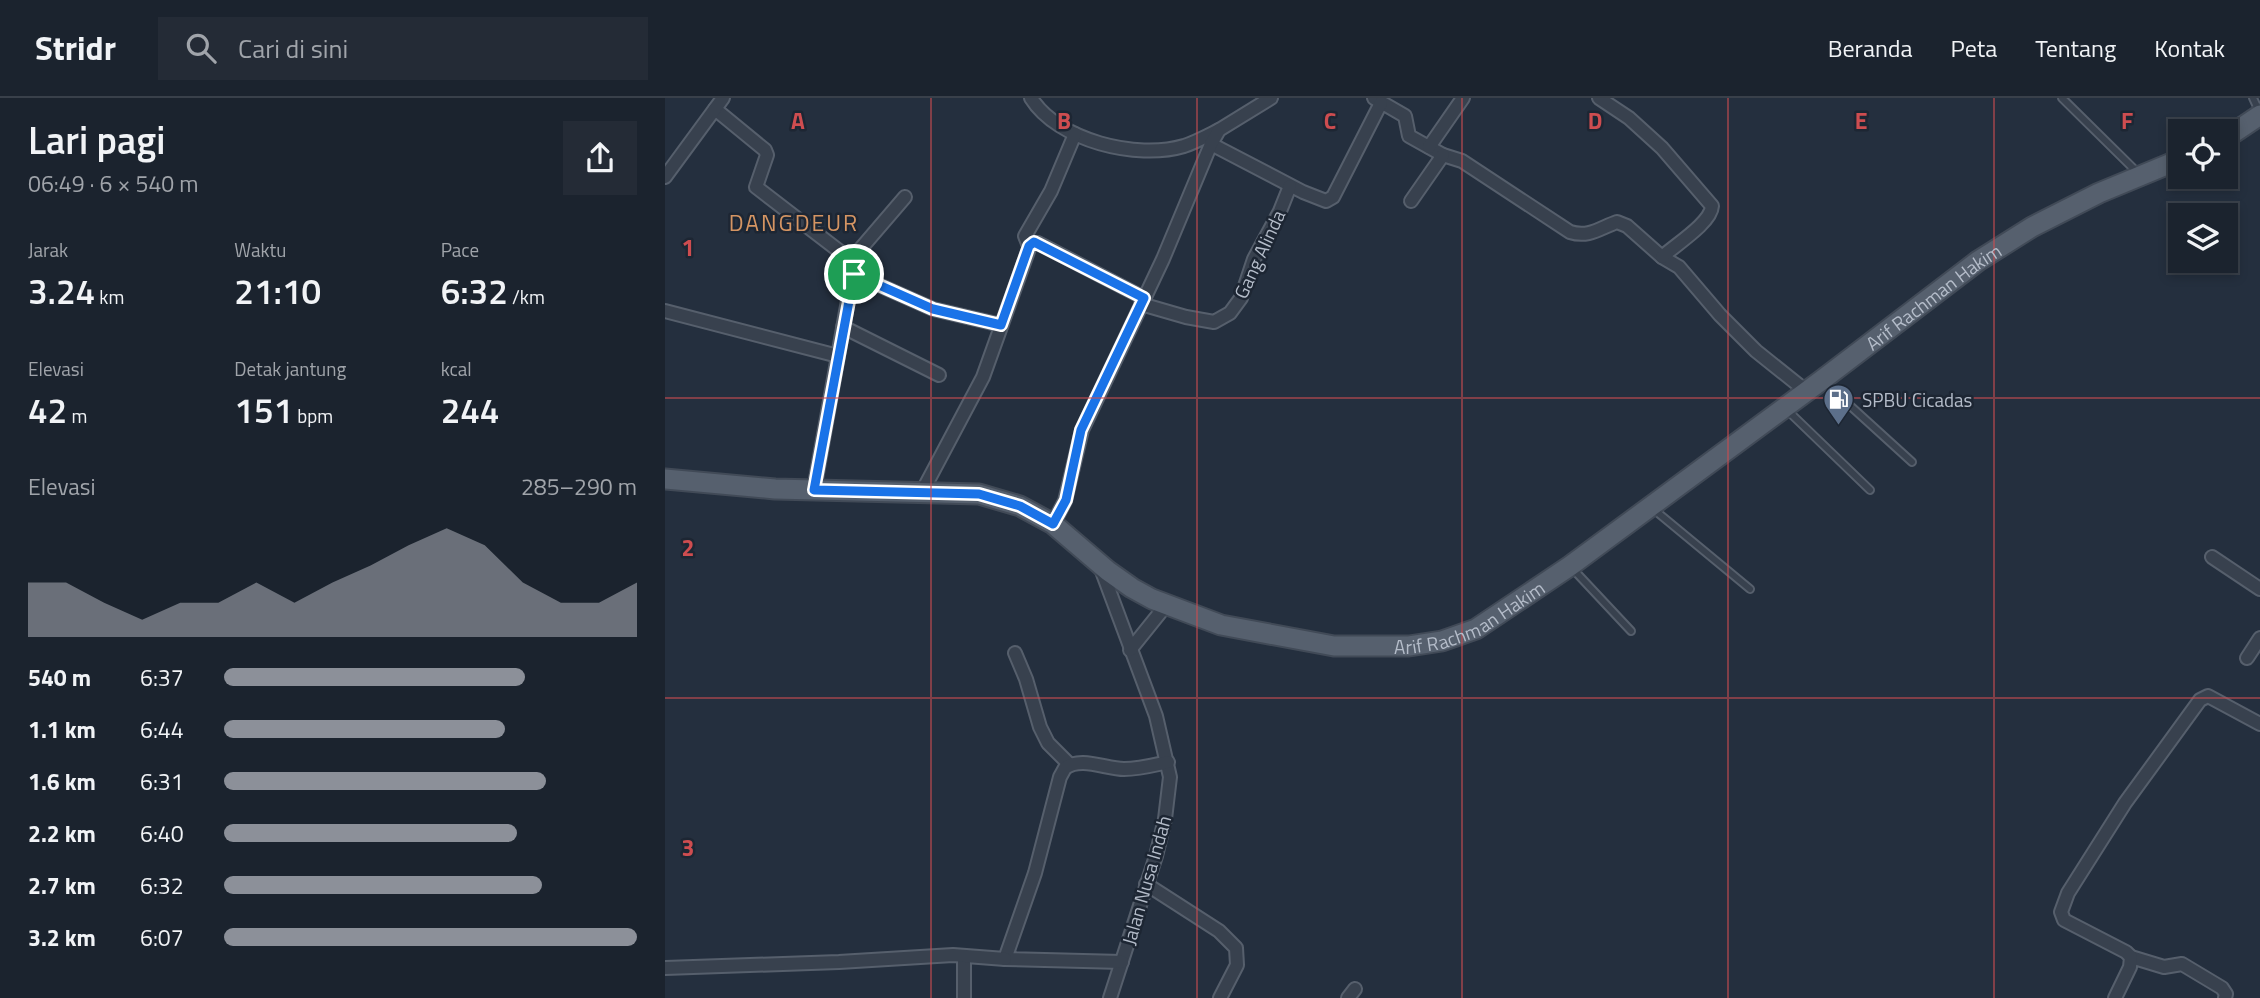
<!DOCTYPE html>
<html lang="id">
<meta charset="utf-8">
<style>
:root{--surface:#1b232e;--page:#242b36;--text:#f1f3f6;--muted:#a0a4aa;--line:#39404a;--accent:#8c9099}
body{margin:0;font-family:"Titillium Web",sans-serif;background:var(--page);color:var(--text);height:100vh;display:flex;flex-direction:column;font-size:26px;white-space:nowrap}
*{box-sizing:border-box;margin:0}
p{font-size:23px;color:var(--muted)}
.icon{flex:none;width:38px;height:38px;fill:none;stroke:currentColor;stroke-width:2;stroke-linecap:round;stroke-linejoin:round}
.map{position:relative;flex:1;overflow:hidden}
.side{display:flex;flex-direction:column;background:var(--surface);width:665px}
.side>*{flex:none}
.tools{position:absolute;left:1503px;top:21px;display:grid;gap:14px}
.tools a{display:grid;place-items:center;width:70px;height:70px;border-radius:0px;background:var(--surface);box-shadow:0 4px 10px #0003,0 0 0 2px var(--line);font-size:35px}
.pin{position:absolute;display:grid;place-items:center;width:60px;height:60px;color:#fff;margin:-30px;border:4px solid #fff;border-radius:50%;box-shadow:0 2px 7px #0007}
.round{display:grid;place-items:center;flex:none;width:74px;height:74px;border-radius:0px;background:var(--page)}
.head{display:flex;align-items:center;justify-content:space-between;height:119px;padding:0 28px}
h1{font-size:38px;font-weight:600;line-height:52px}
.metrics{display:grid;grid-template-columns:repeat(3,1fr);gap:10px;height:119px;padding:7px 28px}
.metrics div{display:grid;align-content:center}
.metrics b{font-size:35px;font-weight:600}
.metrics small{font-size:19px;font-weight:400}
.metrics p{font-size:19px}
.chart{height:196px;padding:14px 28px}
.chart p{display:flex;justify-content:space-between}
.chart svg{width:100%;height:126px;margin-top:7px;fill:var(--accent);opacity:.7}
ul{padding:0 28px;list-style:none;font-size:23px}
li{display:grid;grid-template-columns:112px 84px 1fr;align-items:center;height:52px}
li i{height:18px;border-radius:9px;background:var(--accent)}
header{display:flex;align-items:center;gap:42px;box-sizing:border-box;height:98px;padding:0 35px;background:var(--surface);border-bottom:2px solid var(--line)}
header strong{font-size:33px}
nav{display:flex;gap:38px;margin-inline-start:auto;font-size:24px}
.search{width:490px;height:63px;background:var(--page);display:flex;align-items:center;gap:18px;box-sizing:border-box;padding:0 24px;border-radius:0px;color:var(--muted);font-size:26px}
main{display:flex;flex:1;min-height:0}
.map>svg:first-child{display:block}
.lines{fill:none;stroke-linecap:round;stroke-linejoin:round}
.service-casing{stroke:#565f6c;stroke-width:10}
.minor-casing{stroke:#565f6c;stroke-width:16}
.primary-casing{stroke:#414a57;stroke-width:23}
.service{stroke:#38414e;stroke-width:6}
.minor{stroke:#38414e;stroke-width:12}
.primary{stroke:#56606e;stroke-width:19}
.route-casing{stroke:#fff;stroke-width:14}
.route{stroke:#1a73e8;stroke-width:9}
.grid{fill:none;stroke:#ce4d50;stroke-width:2;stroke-opacity:0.55}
.labels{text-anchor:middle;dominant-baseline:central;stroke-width:5;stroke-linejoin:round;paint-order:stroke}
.street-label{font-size:19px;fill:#b4bcc9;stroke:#1d2633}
.poi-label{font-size:19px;fill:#b4bcc9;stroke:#1d2633;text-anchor:start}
.quarter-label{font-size:23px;letter-spacing:2px;fill:#d59563;stroke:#1d2633}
.grid-label{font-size:23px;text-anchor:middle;font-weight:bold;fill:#ce4d50;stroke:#1d2633;stroke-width:5;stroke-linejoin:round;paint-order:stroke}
</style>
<header>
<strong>Stridr</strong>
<div class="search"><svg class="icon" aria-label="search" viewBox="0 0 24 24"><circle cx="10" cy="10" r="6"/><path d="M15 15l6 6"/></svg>Cari di sini</div>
<nav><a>Beranda</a><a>Peta</a><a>Tentang</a><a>Kontak</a></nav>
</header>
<main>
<section class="side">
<div class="head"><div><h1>Lari pagi</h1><p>06:49 · 6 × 540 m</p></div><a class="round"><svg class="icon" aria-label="share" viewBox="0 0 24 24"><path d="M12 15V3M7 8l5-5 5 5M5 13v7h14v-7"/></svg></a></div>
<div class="metrics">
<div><p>Jarak</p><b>3.24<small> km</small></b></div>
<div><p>Waktu</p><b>21:10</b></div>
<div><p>Pace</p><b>6:32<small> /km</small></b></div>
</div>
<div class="metrics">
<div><p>Elevasi</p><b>42<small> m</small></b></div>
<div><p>Detak jantung</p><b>151<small> bpm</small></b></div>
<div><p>kcal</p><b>244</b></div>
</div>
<div class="chart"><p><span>Elevasi</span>285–290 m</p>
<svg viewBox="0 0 160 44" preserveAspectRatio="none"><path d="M0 44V25L10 25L20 32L30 38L40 32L50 32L60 25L70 32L80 25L90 19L100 12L110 6L120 12L130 25L140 32L150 32L160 25V44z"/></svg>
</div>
<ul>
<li><b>540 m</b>6:37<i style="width:73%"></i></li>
<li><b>1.1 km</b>6:44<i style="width:68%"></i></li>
<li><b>1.6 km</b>6:31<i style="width:78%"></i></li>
<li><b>2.2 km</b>6:40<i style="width:71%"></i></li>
<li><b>2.7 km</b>6:32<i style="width:77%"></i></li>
<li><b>3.2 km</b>6:07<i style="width:100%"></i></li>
</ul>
</section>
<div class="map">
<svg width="1595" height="900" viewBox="0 0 1595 900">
<rect width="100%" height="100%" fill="#242f3e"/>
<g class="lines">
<defs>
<g id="service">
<path d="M1397 0 1473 75"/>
<path d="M1588 0 1594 13"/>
<path d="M1159 284 1247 364"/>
<path d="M1121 311 1205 392"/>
<path d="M987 410 1085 491"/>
<path d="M906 469 966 533"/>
</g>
<g id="minor">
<path d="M366 0C393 43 472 62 519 48 531 44 542 38 554 32"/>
<path d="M709 0 740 18 744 38 778 57 797 63 905 134C924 140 935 130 952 124L962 128 997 159 1014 169 1055 217 1091 253 1141 293"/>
<path d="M934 0 964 20 997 50 1047 108C1046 125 1010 147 997 159"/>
<path d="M50 11 100 52 102 57 91 89 186 162 189 169 149 392"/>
<path d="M546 46 638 94 661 103 668 99 716 5"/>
<path d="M764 49 798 0"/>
<path d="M0 79 58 0"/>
<path d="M746 103 778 57"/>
<path d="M364 148 360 138 386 93 410 36"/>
<path d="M186 162 240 99"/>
<path d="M189 176 268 211 336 227"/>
<path d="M476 206 521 219 549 224 565 215 576 200 589 161 615 113 625 88"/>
<path d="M0 213 173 258"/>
<path d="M178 229 274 277"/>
<path d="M257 394 318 279 366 145H373L479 200"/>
<path d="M388 426 400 403 417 332 498 161 546 46 554 32 606 0"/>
<path d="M1547 459 1595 491"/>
<path d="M435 468 491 618 505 679 500 721 491 758 445 900"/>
<path d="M465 552 502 506"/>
<path d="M350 555 361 581 375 629 383 645 404 666"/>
<path d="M1582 560 1595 540"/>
<path d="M481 786 554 833 571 850 572 867 555 900"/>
<path d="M299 858V900"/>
<path d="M1466 859 1499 869 1517 866 1557 890 1561 896 1560 900"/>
<path d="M457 864 340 861 370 775 395 679 400 670C416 658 441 671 459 671 474 671 489 667 503 664"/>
<path d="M0 870 174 864 288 857 340 861"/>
<path d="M683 900 690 891"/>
<path d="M1450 900 1465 869 1466 859 1461 854 1399 822 1396 814 1403 795 1460 705 1535 602 1543 598 1595 626"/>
</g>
<g id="primary">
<path d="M1561 40 1595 17"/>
<path id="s1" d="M0 381 110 391 314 396 355 408 388 426 443 473 467 490 487 501 556 527 669 548H744L777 543 811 531 905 468 1157 282 1313 163 1367 129 1434 95 1516 61"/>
</g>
</defs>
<use href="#service" class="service-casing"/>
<use href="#minor" class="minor-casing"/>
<use href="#primary" class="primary-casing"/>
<use href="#service" class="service"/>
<use href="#minor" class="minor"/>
<use href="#primary" class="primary"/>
</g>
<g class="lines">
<defs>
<path id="route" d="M369 144 479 200 416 332 401 402 388 426 355 408 314 396 149 392 189 176 268 211 336 227 364 148Z"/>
</defs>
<use href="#route" class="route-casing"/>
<use href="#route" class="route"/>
</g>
<path class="grid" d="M266 0V900M532 0V900M797 0V900M1063 0V900M1329 0V900M0 300H1595M0 600H1595"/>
<defs>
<symbol id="fuel-pin" viewBox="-11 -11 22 30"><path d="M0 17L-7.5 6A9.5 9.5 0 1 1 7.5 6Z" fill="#5c6f8a" stroke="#1d2633"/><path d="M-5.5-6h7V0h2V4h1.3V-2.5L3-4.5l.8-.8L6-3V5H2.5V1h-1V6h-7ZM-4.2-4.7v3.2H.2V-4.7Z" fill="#fff"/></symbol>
</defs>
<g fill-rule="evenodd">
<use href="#fuel-pin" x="1156" y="284" width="35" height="47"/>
</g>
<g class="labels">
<g class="street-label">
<text transform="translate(594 156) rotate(-65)">Gang Alinda</text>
<text stroke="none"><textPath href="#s1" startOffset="1418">Arif Rachman Hakim</textPath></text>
<text stroke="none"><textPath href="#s1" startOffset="850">Arif Rachman Hakim</textPath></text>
<text transform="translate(481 782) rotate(-74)">Jalan Nusa Indah</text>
</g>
<g class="poi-label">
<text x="1197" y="301">SPBU Cicadas</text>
</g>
<g class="quarter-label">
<text x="129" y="124">DANGDEUR</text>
</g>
</g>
<g class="grid-label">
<text x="133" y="31">A</text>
<text x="399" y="31">B</text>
<text x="665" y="31">C</text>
<text x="930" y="31">D</text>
<text x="1196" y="31">E</text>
<text x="1462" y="31">F</text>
<text x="23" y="158">1</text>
<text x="23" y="458">2</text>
<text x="23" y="758">3</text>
</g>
</svg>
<div class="tools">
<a><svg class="icon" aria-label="locate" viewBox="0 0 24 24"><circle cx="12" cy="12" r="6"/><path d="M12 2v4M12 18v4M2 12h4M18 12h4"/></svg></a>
<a><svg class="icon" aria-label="layers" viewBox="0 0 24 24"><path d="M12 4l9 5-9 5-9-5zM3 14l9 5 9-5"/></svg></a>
</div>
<div class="pin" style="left:189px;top:176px;background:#1e9e55"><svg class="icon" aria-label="arrive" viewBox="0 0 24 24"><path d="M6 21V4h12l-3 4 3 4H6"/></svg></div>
</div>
</main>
